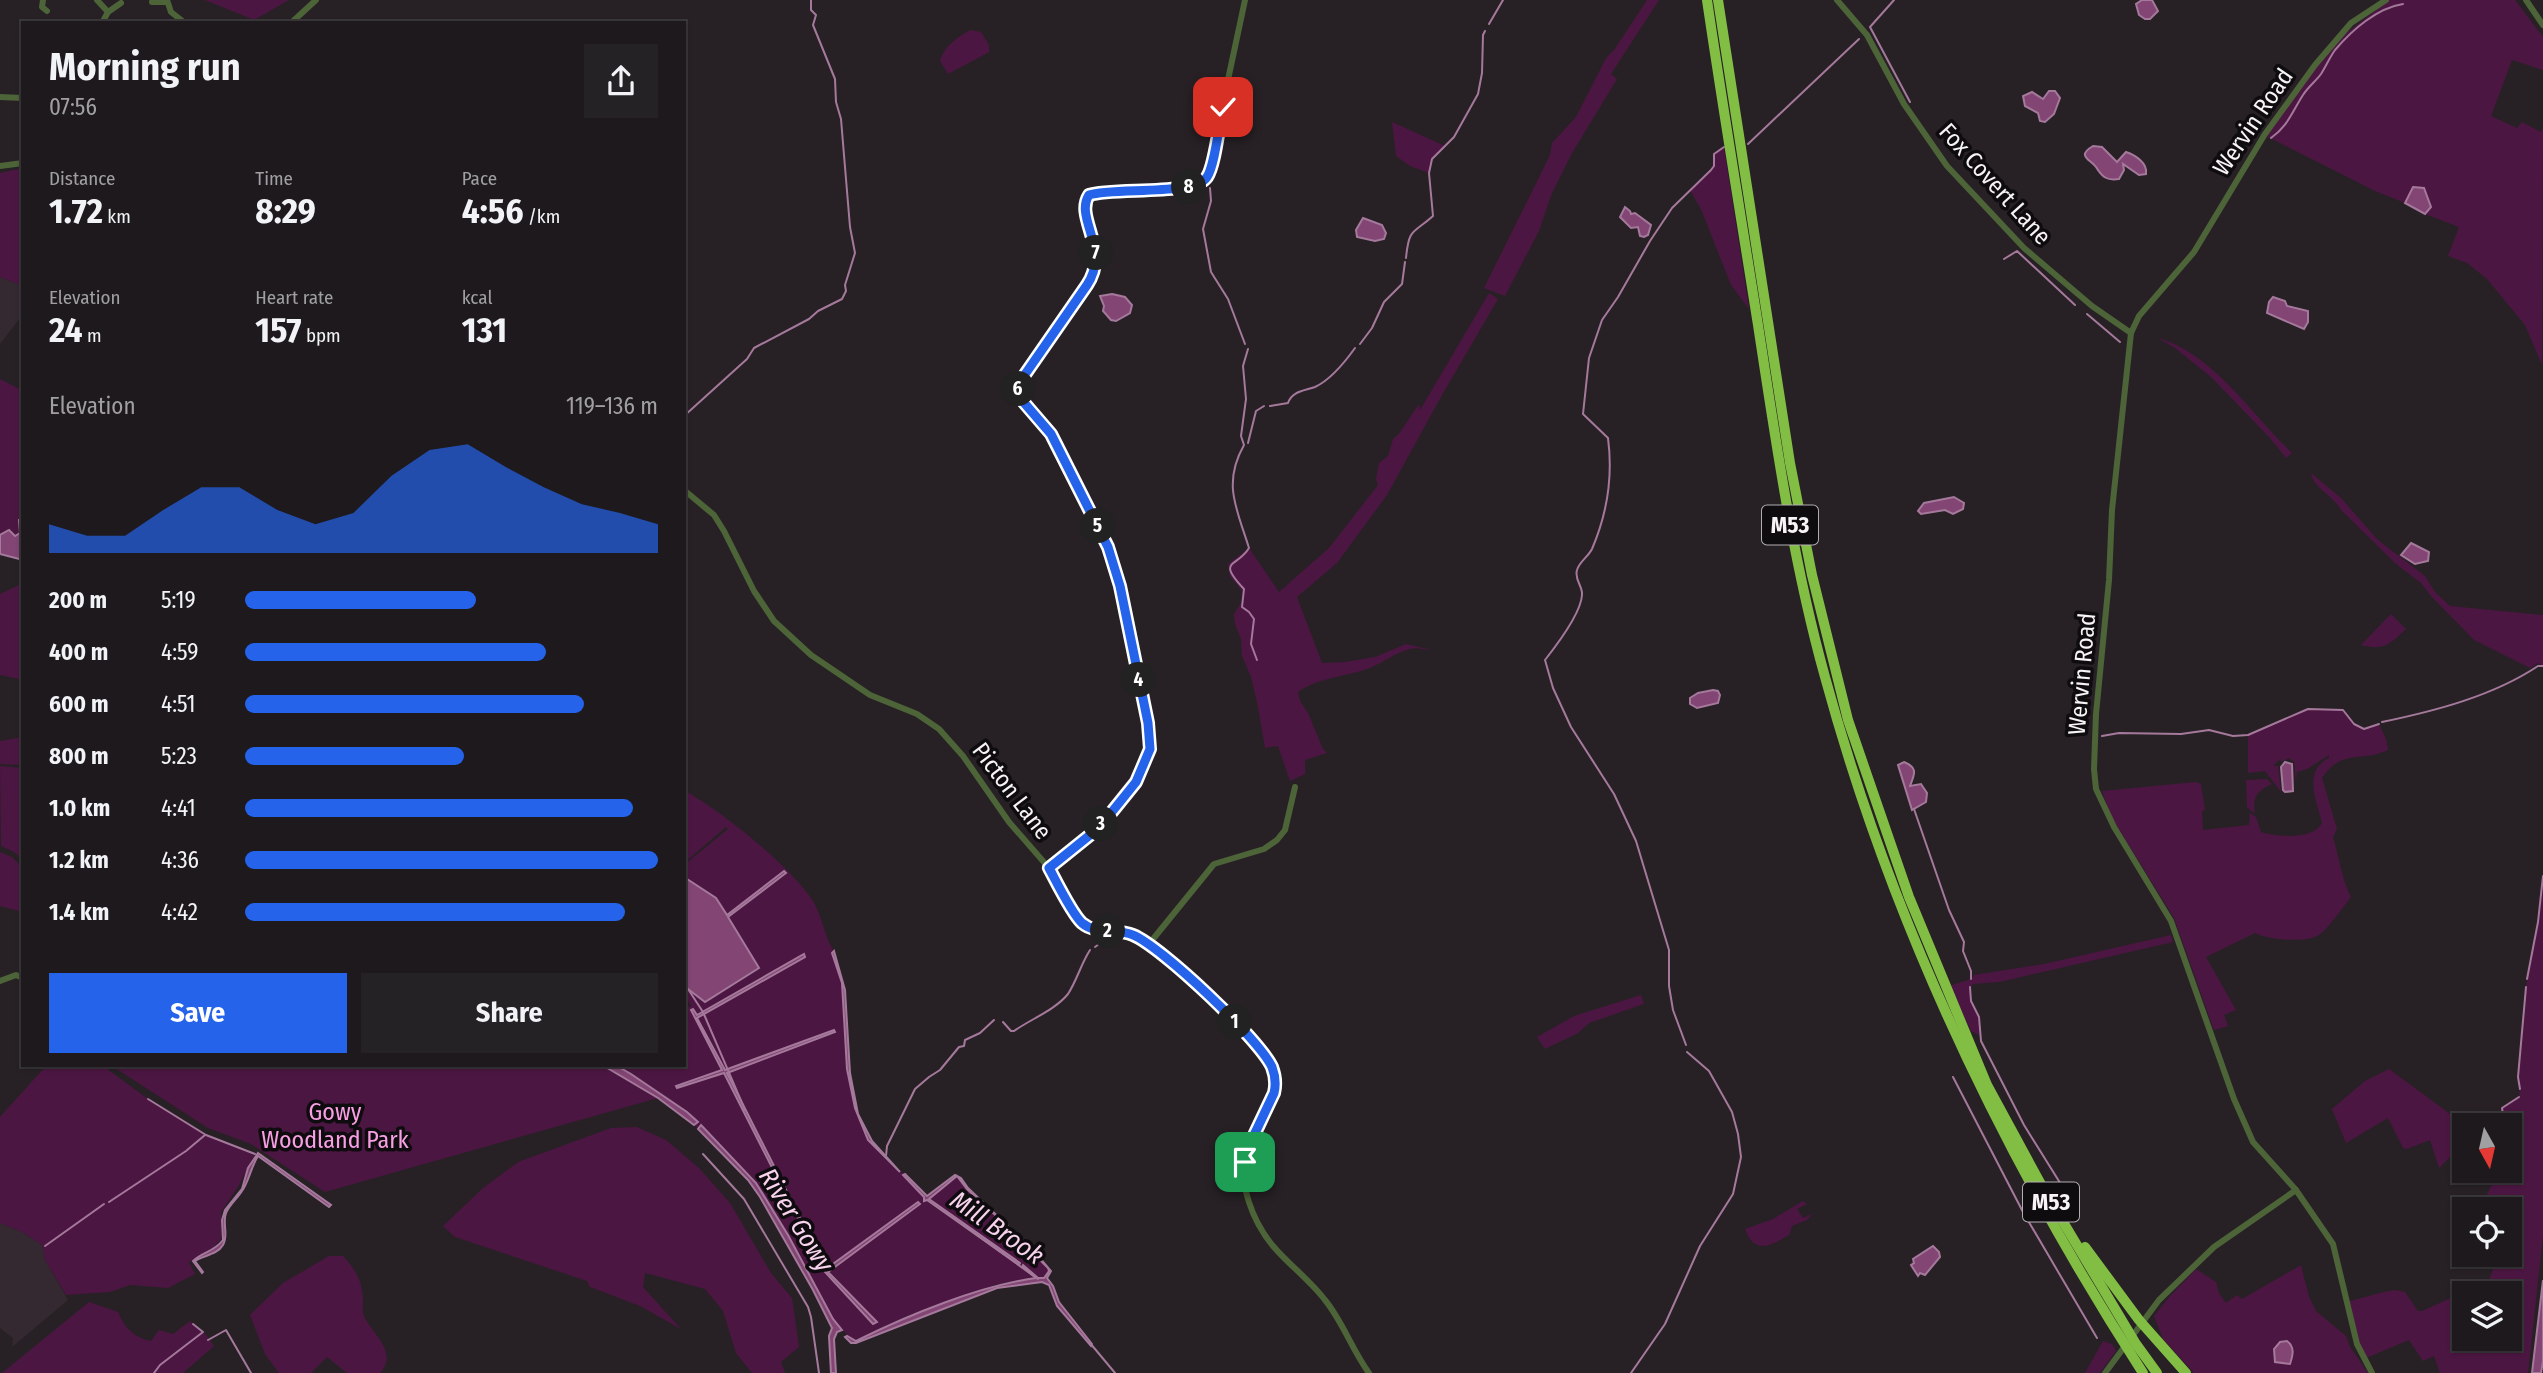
<!DOCTYPE html>
<meta charset="utf-8">
<style>
:root{--surface:#1d191c;--page:#252225;--text:#f1f3f6;--muted:#a0a0a3;--line:#3b383b;--accent:#2563eb}
body{margin:0;font-family:"Fira Sans Condensed",sans-serif;background:var(--page);color:var(--text);height:100vh;display:flex;flex-direction:column;font-size:26px;white-space:nowrap}
*{box-sizing:border-box;margin:0}
p{font-size:23px;color:var(--muted)}
.icon{flex:none;width:38px;height:38px;fill:none;stroke:currentColor;stroke-width:2;stroke-linecap:round;stroke-linejoin:round}
.map{position:relative;flex:1;overflow:hidden}
.panel{position:absolute;left:21px;top:21px;width:665px;height:1046px;display:flex;flex-direction:column;background:var(--surface);border-radius:0px;box-shadow:0 2px 5px #0004,0 0 0 2px var(--line)}
.panel>*{flex:none}
.needle{width:46px;rotate:172deg}
.tools{position:absolute;left:2452px;top:1113px;display:grid;gap:14px}
.tools a{display:grid;place-items:center;width:70px;height:70px;border-radius:0px;background:var(--surface);box-shadow:0 2px 5px #0004,0 0 0 2px var(--line);font-size:35px}
.pin{position:absolute;display:grid;place-items:center;width:60px;height:60px;color:#fff;margin:-30px;border-radius:14px;box-shadow:0 4px 10px #0006}
.km{position:absolute;width:35px;height:35px;margin:-18px;border-radius:50%;background:#222;color:#fff;font-size:19px;line-height:35px;text-align:center}
.round{display:grid;place-items:center;flex:none;width:74px;height:74px;border-radius:0px;background:var(--page)}
.head{display:flex;align-items:center;justify-content:space-between;height:119px;padding:0 28px}
h1{font-size:38px;font-weight:700;line-height:52px}
.stats{display:grid;grid-template-columns:repeat(3,1fr);gap:10px;height:119px;padding:7px 28px}
.stats div{display:grid;align-content:center}
.stats b{font-size:35px;font-weight:700}
.stats small{font-size:19px;font-weight:400}
.stats p{font-size:19px}
.chart{height:196px;padding:14px 28px}
.chart p{display:flex;justify-content:space-between}
.chart svg{width:100%;height:126px;margin-top:7px;fill:var(--accent);opacity:.7}
.primary-button{display:flex;gap:14px;margin-top:auto;padding:14px 28px}
.primary-button a{flex:1;height:80px;border-radius:0px;background:var(--accent);color:#fff;font-size:28px;font-weight:700;line-height:80px;text-align:center}
.primary-button a+a{background:var(--page);color:var(--text)}
ul{padding:0 28px;list-style:none;font-size:23px}
li{display:grid;grid-template-columns:112px 84px 1fr;align-items:center;height:52px}
li i{height:18px;border-radius:9px;background:var(--accent)}
.map>svg:first-child{display:block}
.built{fill:#342931}
.green{fill:#4c1642;fill-rule:evenodd}
.water{fill:#824574;stroke:#a5799b;stroke-width:2}
.lines{fill:none;stroke-linecap:round;stroke-linejoin:round}
.stream{stroke:#a5799b;stroke-width:2}
.minor{stroke:#4c6437;stroke-width:6}
.highway{stroke:#83be44;stroke-width:10}
.route-casing{stroke:#fff;stroke-width:14}
.route{stroke:#2563eb;stroke-width:9}
.labels{text-anchor:middle;dominant-baseline:central;stroke-width:7;stroke-linejoin:round;paint-order:stroke}
.shield{fill:#0e0c0e;stroke:#b1aeb0;stroke-width:2}
.shield-label{font-size:23px;font-weight:bold;fill:#f7f3f6}
.street-label{font-size:24px;fill:#f7f3f6;stroke:#0e0c0e}
.park-label{font-size:24px;fill:#f89fe3;stroke:#0e0c0e}
.water-label{font-size:26px;font-style:italic;fill:#f8d3ed;stroke:#0e0c0e}
</style>
<div class="map">
<svg width="2543" height="1373" viewBox="0 0 2543 1373">
<rect width="100%" height="100%" fill="#272125"/>
<g class="built">
<path d="M0 277 23 286V314L0 344Z"/>
<path d="M0 1223 22 1232 42 1245 45 1260 68 1300 12 1347 13 1338 0 1328Z"/>
</g>
<g class="green">
<path d="M205 0H289L254 20Z"/>
<path d="M1647 0H1659L1611 74 1617 79 1572 153 1552 193 1539 231 1505 296 1484 288 1550 155 1552 143 1576 117 1606 58 1614 50Z"/>
<path d="M2389 0H2515L2543 37V70L2512 60 2491 116 2517 128 2522 122 2541 132 2543 128 2542 365 2525 325 2487 279 2467 263 2448 256 2459 227 2425 214 2431 207 2424 188H2413L2405 203 2375 191 2266 136 2331 45Z"/>
<path d="M970 30 981 32 989 45V52L948 74 940 61C944 46 957 38 970 30Z"/>
<path d="M1392 122 1445 146 1432 159 1429 173 1410 166 1396 156Z"/>
<path d="M1724 147 1749 309 1731 285 1701 209 1690 190C1704 177 1713 174 1714 154Z"/>
<path d="M23 168V286L0 277V173Z"/>
<path d="M1489 293 1498 299 1442 395 1387 495 1337 563 1297 597 1322 663 1345 662 1375 657 1406 644 1432 650C1425 650 1416 647 1410 649 1396 652 1383 663 1370 668 1346 677 1319 677 1298 692L1300 701 1308 713 1323 749 1327 753 1305 760V774L1290 781 1278 746 1265 748 1258 707 1251 677 1242 656 1241 639 1235 624 1234 614 1241 603 1242 591 1230 576 1228 564 1249 548 1279 592 1329 548 1378 485 1376 479 1379 463 1388 456 1393 439 1398 435 1419 404 1420 410Z"/>
<path d="M2158 338C2214 354 2251 414 2292 453L2286 458 2270 438 2211 377 2175 348Z"/>
<path d="M0 379 23 391V519L20 533 15 536 9 530 0 535Z"/>
<path d="M2311 473 2341 498 2378 540 2425 576 2435 592 2450 606 2543 615V666L2538 663 2530 668 2474 640 2431 596 2421 583 2396 564 2341 510C2332 494 2314 489 2311 473Z"/>
<path d="M23 583V727L19 679 0 675V594Z"/>
<path d="M2391 614 2406 629C2390 644 2384 651 2361 645Z"/>
<path d="M2308 709 2343 710 2354 724 2364 729 2379 724 2386 739 2388 750C2360 763 2342 748 2322 778L2337 829 2333 837C2339 857 2342 880 2351 897 2344 906 2326 931 2319 935 2306 943 2268 940 2255 933L2206 957 2236 1010 2224 1015 2228 1026 2214 1030 2174 918 2112 818 2102 791 2196 782 2201 784 2205 810 2202 811 2203 830 2249 825 2250 813 2256 817 2261 832C2277 837 2314 840 2322 823 2317 802 2302 771 2329 758V755L2307 769 2297 772 2296 782 2294 762 2289 758 2281 762 2280 759 2273 766H2278L2281 792 2265 771 2248 773V735Z"/>
<path d="M23 737V765L0 764V741Z"/>
<path d="M0 766 23 768V860L14 852 1 846Z"/>
<path d="M2267 779 2272 784C2257 791 2252 797 2255 814L2247 807 2246 780Z"/>
<path d="M684 790C722 812 786 862 811 898 822 913 824 937 834 951L832 953C835 963 840 973 842 984 855 1053 834 1131 905 1174L904 1176 924 1197V1201L926 1200 1019 1265 929 1199 957 1176 967 1189 1033 1250 1032 1252 1048 1268 1049 1271 1044 1278H1038L1022 1267 1037 1278 998 1284 853 1341 833 1319 788 1235 756 1183 701 1126 698 1129 694 1125 698 1122 692 1116 617 1066H684V998L689 1007 691 1006 684 994V951L739 909 784 871 684 947V865L728 829 726 827 684 863ZM804 954 805 957 697 1018 725 1070 834 1030 835 1033 726 1072 826 1270 918 1202 920 1203 827 1272 876 1322 825 1272 724 1073 676 1088V1086L722 1070 691 1011 693 1010 696 1015Z"/>
<path d="M0 852 12 857 23 868V912L0 906Z"/>
<path d="M2543 876V1235L2528 1373H2440L2434 1356 2423 1361 2409 1340 2366 1358 2360 1349 2350 1301 2384 1292 2395 1290 2405 1292 2418 1311H2422L2489 1281 2493 1269V1255H2510V1209H2480L2495 1178 2496 1171H2510V1125H2499L2504 1122 2502 1108 2519 1097 2520 1089 2518 1077 2526 987 2538 922ZM2464 1293H2510V1339H2464Z"/>
<path d="M2171 935 2173 942 1999 982 1973 984 1970 987 1971 1001 1979 1017V1035L1971 1031 1949 986 1971 979 1974 975 2044 964Z"/>
<path d="M1641 995 1644 1004 1589 1023 1578 1033 1545 1049 1537 1037 1574 1016Z"/>
<path d="M46 1066H103L148 1099 206 1135 255 1154 239 1185 221 1212V1239L213 1248 189 1262 195 1274 168 1288 130 1285 110 1292 66 1295 45 1260 42 1245 22 1232 0 1223V1117Z"/>
<path d="M112 1066H604L658 1098 325 1192 251 1144 208 1128Z"/>
<path d="M2389 1069 2465 1125 2464 1143 2439 1168 2430 1140 2407 1149 2403 1148 2388 1118 2346 1143 2332 1109 2365 1081Z"/>
<path d="M637 1127 666 1140 699 1168 730 1203 771 1273 792 1298 799 1347 781 1362 785 1373H752L736 1353 723 1311 705 1289 645 1273 643 1287 681 1329 640 1306 590 1287 587 1281 455 1237 443 1226 483 1188 518 1162 611 1128Z"/>
<path d="M1803 1201 1807 1204 1797 1209 1803 1218 1812 1214 1807 1220 1792 1226 1789 1235C1771 1246 1754 1255 1745 1229L1773 1219Z"/>
<path d="M329 1256H343C356 1270 362 1281 363 1299 363 1304 362 1311 364 1316 372 1334 399 1352 380 1373H347L327 1357 311 1373H279L265 1354 250 1315 283 1283Z"/>
<path d="M2301 1265 2309 1297 2316 1311 2346 1336 2350 1347 2368 1373H2194L2163 1339 2154 1316 2170 1296 2196 1269 2216 1282 2219 1293 2226 1303 2237 1295 2242 1299Z"/>
<path d="M89 1302 118 1312C124 1327 134 1338 151 1341L159 1330 173 1334 190 1321 206 1335 214 1346 183 1373H2Z"/>
<path d="M2103 1341 2112 1344 2116 1351 2100 1373H2085Z"/>
</g>
<g class="water">
<path d="M2142 0H2152L2158 11 2150 19H2145L2139 15 2136 4Z"/>
<path d="M2049 91H2055L2060 98 2054 114 2045 122 2040 121 2038 113 2025 106 2023 96 2032 92 2043 99Z"/>
<path d="M2093 146 2102 147 2117 162 2126 152C2135 155 2148 163 2146 174L2139 175 2123 164 2124 170 2119 179C2107 181 2102 177 2096 167 2090 159 2076 156 2093 146Z"/>
<path d="M2413 187 2424 188 2431 207 2425 214 2405 203Z"/>
<path d="M1625 207 1630 211 1631 214 1635 213 1651 225 1648 235 1644 237 1640 236 1638 227 1631 228 1620 217Z"/>
<path d="M1363 218 1382 225 1386 233 1384 239 1375 241 1357 237 1356 230Z"/>
<path d="M1112 294 1125 297 1132 305 1130 313 1116 321 1111 320 1103 311 1104 306 1100 296Z"/>
<path d="M2273 297 2285 301 2287 306 2308 311V322L2304 329 2267 313 2269 302Z"/>
<path d="M1954 497 1964 503 1963 509 1953 514 1945 510 1921 514 1918 511 1924 503Z"/>
<path d="M23 519V560L0 554V535L9 530 15 536 20 533 19 520Z"/>
<path d="M2411 543 2429 552 2428 561 2415 564 2401 555Z"/>
<path d="M1713 690 1718 691 1720 695 1718 703 1697 708 1690 704V698L1698 693Z"/>
<path d="M1904 762C1919 768 1914 775 1910 786L1921 784 1927 793 1926 802 1912 810 1898 765Z"/>
<path d="M2285 762 2292 764 2293 791 2285 792 2283 790 2281 767Z"/>
<path d="M784 871 786 873 728 917 759 968 705 1002 684 986V877L716 898 727 915Z"/>
<path d="M834 951 845 990 850 1073 858 1114 872 1141 900 1172 868 1140 855 1108 847 1069 842 983 832 953Z"/>
<path d="M804 954 805 957 697 1018 725 1070 834 1030 835 1032 727 1073 826 1269 918 1202 920 1204 828 1272 877 1322 873 1324 825 1272 724 1073 677 1088 676 1086 722 1070 691 1010 693 1009 697 1015Z"/>
<path d="M604 1066H617L631 1074 687 1112 698 1122 694 1125 658 1098Z"/>
<path d="M701 1125 756 1183 788 1235 833 1319 842 1330 837 1332 834 1339 836 1373H831L829 1336 832 1328 813 1290 760 1197 748 1180 698 1129Z"/>
<path d="M258 1153 331 1205 329 1207 258 1156C251 1167 249 1181 242 1191 237 1199 230 1204 226 1213 222 1224 229 1235 223 1245 217 1255 204 1255 195 1261L203 1272 202 1273 193 1261C202 1252 214 1252 223 1240L222 1220 225 1210 242 1189 248 1168Z"/>
<path d="M905 1174 927 1196 955 1175 961 1178 968 1188 1030 1247 967 1189 957 1176 929 1199 1020 1263 1019 1265 927 1200 924 1201V1197L903 1175Z"/>
<path d="M1933 1246 1939 1252 1940 1257 1925 1275 1920 1273 1918 1276 1911 1265 1914 1263 1913 1259Z"/>
<path d="M1033 1250 1051 1271 1047 1278 1053 1286 1059 1302 1092 1344 1091 1346 1057 1306 1049 1285 1042 1282 997 1288 856 1343H851L845 1337 847 1336 856 1341C908 1315 979 1286 1036 1278L1022 1267 1023 1265 1038 1278H1044L1049 1271 1048 1268 1032 1252Z"/>
<path d="M2543 1280V1361L2541 1373H2532Z"/>
<path d="M2287 1341C2295 1347 2293 1355 2290 1364L2275 1362 2274 1349 2280 1342Z"/>
</g>
<g class="lines">
<g class="stream">
<path d="M1894 0 1870 27 1910 102"/>
<path d="M1489 24 1503 0"/>
<path d="M2271 138C2288 126 2292 112 2303 95 2308 87 2316 81 2321 74 2326 66 2330 57 2335 50 2352 30 2377 8 2403 4"/>
<path d="M1748 144 1859 39"/>
<path d="M1210 188 1211 201 1203 229 1211 272 1228 299 1245 344"/>
<path d="M1406 258C1409 227 1413 234 1433 216L1429 173 1432 159 1454 137 1478 94 1482 73 1483 35 1485 31"/>
<path d="M2004 259 2017 251 2075 305"/>
<path d="M2087 314 2120 342"/>
<path d="M1360 344 1372 328 1384 302 1402 284 1405 262"/>
<path d="M1248 349 1243 366 1246 399 1241 436 1244 445C1222 484 1237 509 1249 548 1237 568 1216 559 1244 589L1242 607 1249 612 1254 619 1251 644 1257 660"/>
<path d="M1270 406 1288 403C1292 391 1304 391 1315 387 1330 380 1345 362 1355 348"/>
<path d="M684 416 747 359 754 348 809 319 818 311 842 299 846 291 845 285 855 253 850 227 841 119 836 102 835 79 813 25 816 15 811 10V0"/>
<path d="M1248 443 1256 411 1264 406"/>
<path d="M2382 722C2435 711 2493 696 2538 666H2543"/>
<path d="M2102 736 2119 733 2181 734 2209 730 2233 736 2248 735 2308 709 2343 710 2354 724 2364 729 2379 724"/>
<path d="M1914 809 1949 910 1964 942 1963 951 1971 971V979"/>
<path d="M1095 947 1110 936"/>
<path d="M2527 979 2538 922 2543 876"/>
<path d="M1970 987 1971 1001 1979 1017 1981 1041 2024 1125 2072 1202 2070 1206"/>
<path d="M688 989 703 1012 745 1110"/>
<path d="M1003 1022 1011 1031H1014C1031 1019 1055 1010 1068 994 1077 980 1081 964 1090 950"/>
<path d="M1686 1045 1673 1010 1669 986V950L1636 841 1614 794 1571 727 1553 688 1545 660C1556 646 1581 613 1582 595 1583 586 1574 580 1577 570 1579 562 1588 557 1592 549 1607 514 1613 476 1608 438L1583 414 1589 358 1602 320 1618 297 1650 241 1672 208 1711 170 1714 166V154L1724 147"/>
<path d="M1953 1077 2023 1212 2097 1338"/>
<path d="M2520 1089 2518 1077 2526 987"/>
<path d="M148 1099 206 1135 255 1154"/>
<path d="M2504 1122 2502 1108 2519 1097"/>
<path d="M703 1154 744 1199 808 1307 811 1317 819 1373"/>
<path d="M886 1156 887 1146 915 1089 929 1077 940 1070 959 1047 964 1046 965 1040 980 1033 994 1020"/>
<path d="M109 1202 186 1151 205 1135"/>
<path d="M963 1225 1038 1279"/>
<path d="M45 1246 104 1204"/>
<path d="M208 1340 226 1330 251 1373"/>
<path d="M1090 1343 1115 1373"/>
<path d="M154 1373 160 1365 203 1332 193 1324"/>
<path d="M1631 1373 1665 1324 1700 1246 1733 1194 1741 1157 1738 1134 1732 1112 1709 1071 1687 1052"/>
</g>
<g class="minor">
<path d="M43 0 42 7 47 11"/>
<path d="M97 0 108 12"/>
<path d="M167 0 171 12 185 23"/>
<path d="M1837 0 1867 35 1904 104 1947 166 2024 248 2092 306 2131 333"/>
<path d="M2526 0 2543 25"/>
<path d="M152 2H166"/>
<path d="M102 23 108 12 121 3"/>
<path d="M291 23 316 0"/>
<path d="M0 97 23 98"/>
<path d="M0 166 23 163"/>
<path d="M684 490 714 515 724 531 754 591 774 621 811 655 870 695 917 714 939 729 963 756 1009 822 1049 868 1079 920 1098 930 1133 935 1149 944 1205 992 1232 1018 1271 1066 1276 1084 1274 1093C1266 1112 1252 1131 1246 1151 1237 1182 1253 1222 1273 1246 1289 1265 1310 1280 1325 1300 1343 1322 1352 1350 1369 1373"/>
<path d="M1049 868 1090 835 1111 813 1136 782 1150 749 1148 723 1120 586 1108 547 1051 434 1024 404 1019 398 1018 388 1096 268C1100 246 1077 214 1089 195 1119 185 1187 198 1207 178L1245 0"/>
<path d="M1149 944 1214 864 1264 849 1277 840 1285 830 1295 787"/>
<path d="M0 981 16 975 23 978"/>
<path d="M2105 1373 2159 1300 2214 1247 2296 1190"/>
<path d="M2372 1373 2357 1344 2333 1244 2296 1190 2253 1142 2234 1099 2171 921 2114 827 2096 789 2094 769 2096 714 2109 580 2112 510 2131 333 2139 316 2194 252 2265 134 2315 65 2351 23 2386 0"/>
</g>
<g class="highway">
<path d="M1707 0C1723 109 1741 217 1758 325 1776 443 1793 562 1825 677 1893 927 2003 1156 2143 1373"/>
<path d="M1718 0 1790 463 1812 575 1848 720 1909 897 1987 1085 2044 1190 2136 1344 2157 1373"/>
<path d="M2085 1247 2139 1320 2186 1373"/>
</g>
</g>
<g class="lines">
<defs>
<path id="route" d="M1223 107C1219 124 1215 165 1207 177 1195 196 1114 187 1089 195 1074 218 1111 249 1087 285L1019 383 1020 398 1051 434 1108 547 1120 586 1148 723 1150 749 1136 782 1111 813 1090 835 1049 868C1056 881 1072 914 1082 923 1096 935 1117 928 1133 935 1162 947 1259 1039 1272 1067 1275 1075 1276 1085 1274 1093L1247 1150 1245 1162"/>
</defs>
<use href="#route" class="route-casing"/>
<use href="#route" class="route"/>
</g>
<g class="labels">
<g class="shield">
<rect x="1762" y="505.5" width="56" height="39" rx="5"/>
<rect x="2023" y="1182.5" width="56" height="39" rx="5"/>
</g>
<g class="shield-label">
<text x="1790" y="525">M53</text>
<text x="2051" y="1202">M53</text>
</g>
<g class="street-label">
<text transform="translate(2253 122) rotate(-56)">Wervin Road</text>
<text transform="translate(1995 184) rotate(48)">Fox Covert Lane</text>
<text transform="translate(2082 674) rotate(-85)">Wervin Road</text>
<text transform="translate(1012 791) rotate(53)">Picton Lane</text>
</g>
<g class="park-label">
<text x="335" y="1112">Gowy<tspan x="335" dy="28">Woodland Park</tspan></text>
</g>
<g class="water-label">
<text transform="translate(796 1220) rotate(58)">River Gowy</text>
<text transform="translate(997 1228) rotate(35)">Mill Brook</text>
</g>
</g>
</svg>
<div class="tools">
<a><svg class="needle" viewBox="-14 -14 28 28"><path d="M0-13l5 13h-10z" fill="#e53935"/><path d="M0 13l5-13h-10z" fill="#a0a0a3"/></svg></a>
<a><svg class="icon" aria-label="locate" viewBox="0 0 24 24"><circle cx="12" cy="12" r="6"/><path d="M12 2v4M12 18v4M2 12h4M18 12h4"/></svg></a>
<a><svg class="icon" aria-label="layers" viewBox="0 0 24 24"><path d="M12 4l9 5-9 5-9-5zM3 14l9 5 9-5"/></svg></a>
</div>
<div class="pin" style="left:1245px;top:1162px;background:#1e9e55"><svg class="icon" aria-label="arrive" viewBox="0 0 24 24"><path d="M6 21V4h12l-3 4 3 4H6"/></svg></div>
<div class="pin" style="left:1223px;top:107px;background:#d93025"><svg class="icon" aria-label="check" viewBox="0 0 24 24"><path d="M5 12l5 5 9-10"/></svg></div>
<b class="km" style="left:1235px;top:1022px">1</b>
<b class="km" style="left:1108px;top:931px">2</b>
<b class="km" style="left:1101px;top:824px">3</b>
<b class="km" style="left:1139px;top:680px">4</b>
<b class="km" style="left:1098px;top:526px">5</b>
<b class="km" style="left:1018px;top:389px">6</b>
<b class="km" style="left:1096px;top:253px">7</b>
<b class="km" style="left:1189px;top:187px">8</b>
<section class="panel">
<div class="head"><div><h1>Morning run</h1><p>07:56</p></div><a class="round"><svg class="icon" aria-label="share" viewBox="0 0 24 24"><path d="M12 15V3M7 8l5-5 5 5M5 13v7h14v-7"/></svg></a></div>
<div class="stats">
<div><p>Distance</p><b>1.72<small> km</small></b></div>
<div><p>Time</p><b>8:29</b></div>
<div><p>Pace</p><b>4:56<small> /km</small></b></div>
</div>
<div class="stats">
<div><p>Elevation</p><b>24<small> m</small></b></div>
<div><p>Heart rate</p><b>157<small> bpm</small></b></div>
<div><p>kcal</p><b>131</b></div>
</div>
<div class="chart"><p><span>Elevation</span>119–136 m</p>
<svg viewBox="0 0 160 44" preserveAspectRatio="none"><path d="M0 44V34L10 38L20 38L30 29L40 21L50 21L60 29L70 34L80 30L90 17L100 8L110 6L120 14L130 21L140 27L150 30L160 34V44z"/></svg>
</div>
<ul>
<li><b>200 m</b>5:19<i style="width:56%"></i></li>
<li><b>400 m</b>4:59<i style="width:73%"></i></li>
<li><b>600 m</b>4:51<i style="width:82%"></i></li>
<li><b>800 m</b>5:23<i style="width:53%"></i></li>
<li><b>1.0 km</b>4:41<i style="width:94%"></i></li>
<li><b>1.2 km</b>4:36<i style="width:100%"></i></li>
<li><b>1.4 km</b>4:42<i style="width:92%"></i></li>
</ul>
<div class="primary-button"><a>Save</a><a>Share</a></div>
</section>
</div>
